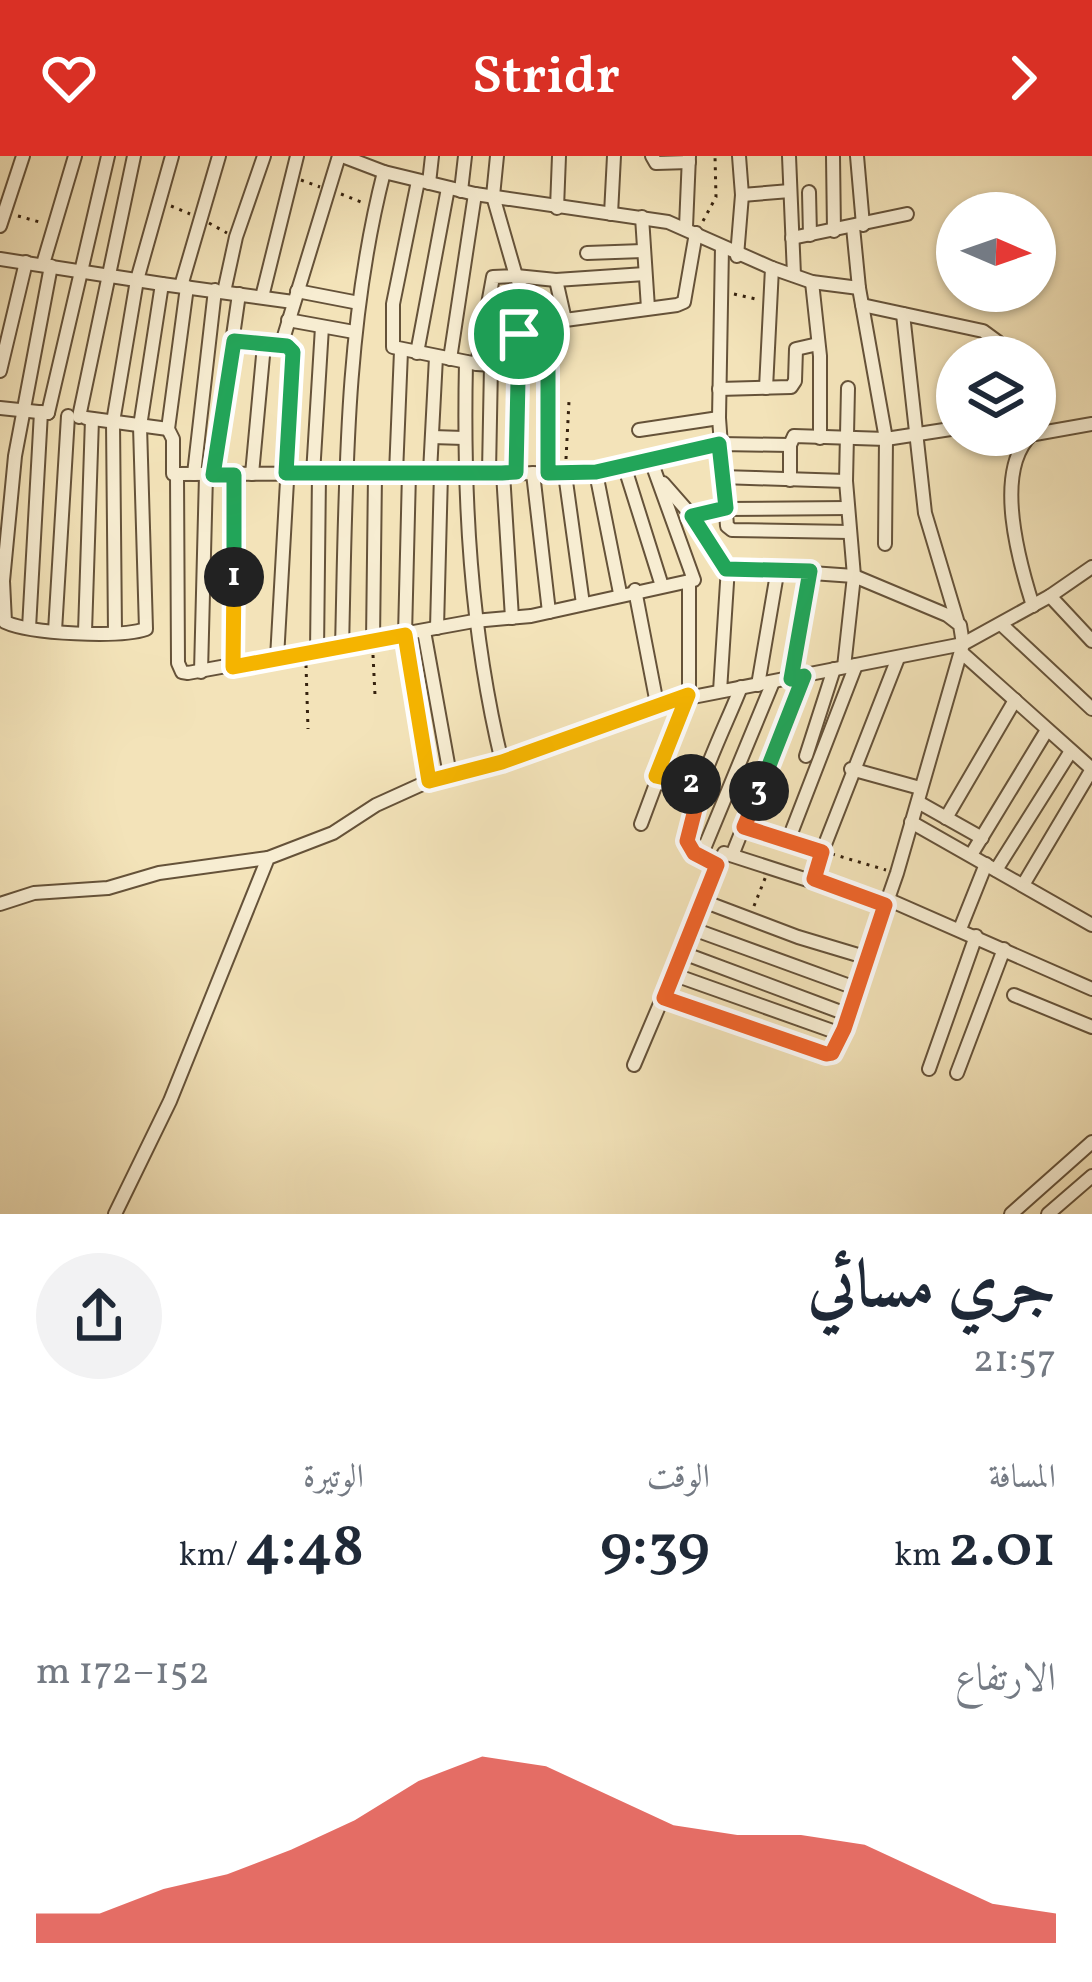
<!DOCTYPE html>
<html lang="ar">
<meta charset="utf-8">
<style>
:root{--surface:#fff;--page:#f2f2f3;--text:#1f2937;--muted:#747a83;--accent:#d93025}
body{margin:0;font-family:Vollkorn,Amiri,serif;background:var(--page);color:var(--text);direction:rtl;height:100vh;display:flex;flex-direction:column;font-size:45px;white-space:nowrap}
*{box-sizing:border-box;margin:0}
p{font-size:39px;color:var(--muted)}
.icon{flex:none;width:66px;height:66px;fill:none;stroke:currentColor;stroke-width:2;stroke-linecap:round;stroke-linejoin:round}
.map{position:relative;height:1058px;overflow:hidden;direction:ltr}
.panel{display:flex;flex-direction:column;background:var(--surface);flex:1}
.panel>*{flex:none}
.needle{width:78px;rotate:92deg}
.buttons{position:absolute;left:936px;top:36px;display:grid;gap:24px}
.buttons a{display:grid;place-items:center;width:120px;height:120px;border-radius:50%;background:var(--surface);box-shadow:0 3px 9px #0004;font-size:60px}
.pin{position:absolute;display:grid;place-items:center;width:102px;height:102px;color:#fff;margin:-51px;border:6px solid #fff;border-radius:50%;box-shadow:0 3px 12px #0007}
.km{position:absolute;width:60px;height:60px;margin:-30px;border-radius:50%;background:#222;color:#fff;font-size:33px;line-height:60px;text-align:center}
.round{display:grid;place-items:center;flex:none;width:126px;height:126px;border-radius:63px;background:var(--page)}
.head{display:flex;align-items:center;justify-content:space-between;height:204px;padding:0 36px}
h1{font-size:66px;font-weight:600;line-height:90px}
.figures{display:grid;grid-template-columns:repeat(3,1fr);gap:18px;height:204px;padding:12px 36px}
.figures div{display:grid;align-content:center}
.figures b{font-size:60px;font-weight:600}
.figures small{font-size:33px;font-weight:400}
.figures p{font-size:33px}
.chart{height:336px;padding:24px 36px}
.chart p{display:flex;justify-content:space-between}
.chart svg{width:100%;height:216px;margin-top:12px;fill:var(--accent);opacity:.7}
header{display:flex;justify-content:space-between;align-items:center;height:156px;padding:0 36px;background:var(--accent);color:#fff;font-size:54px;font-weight:600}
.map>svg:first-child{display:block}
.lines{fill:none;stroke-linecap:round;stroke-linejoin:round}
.street-casing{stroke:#655239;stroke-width:16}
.path{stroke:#36220e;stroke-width:3;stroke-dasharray:3 6;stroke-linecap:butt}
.street{stroke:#f7edd2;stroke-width:12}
.split-1-casing{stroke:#fff;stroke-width:24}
.split-2-casing{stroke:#fff;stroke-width:24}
.split-3-casing{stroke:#fff;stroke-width:24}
.split-4-casing{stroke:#fff;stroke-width:24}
.split-1{stroke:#22a559;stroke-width:15}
.split-2{stroke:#f5b400;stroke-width:15}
.split-3{stroke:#f0652b;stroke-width:15}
.split-4{stroke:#22a559;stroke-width:15}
</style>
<header><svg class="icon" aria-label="forward" viewBox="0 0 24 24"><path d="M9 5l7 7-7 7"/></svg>Stridr<svg class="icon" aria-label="heart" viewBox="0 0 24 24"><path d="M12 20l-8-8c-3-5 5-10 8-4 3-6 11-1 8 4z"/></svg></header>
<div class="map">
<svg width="1092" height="1058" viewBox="0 0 1092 1058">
<rect width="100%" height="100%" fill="#f3e3b9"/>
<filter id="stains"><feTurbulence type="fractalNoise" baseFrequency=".00167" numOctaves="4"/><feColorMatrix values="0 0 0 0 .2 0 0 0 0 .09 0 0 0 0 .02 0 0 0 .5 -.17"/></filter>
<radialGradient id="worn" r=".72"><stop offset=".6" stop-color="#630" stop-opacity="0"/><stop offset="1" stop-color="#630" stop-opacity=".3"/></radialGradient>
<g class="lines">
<defs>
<g id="street">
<path d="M342 0 384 16 475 38 668 66 772 112 812 126 859 132"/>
<path d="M652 0 656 7 689 6"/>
<path d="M789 0 794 119"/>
<path d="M833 0 834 75"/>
<path d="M857 0 863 69"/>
<path d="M418 25 393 148V191L477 208 548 213"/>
<path d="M429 27 432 0"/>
<path d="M461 35 465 0"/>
<path d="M809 36 810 79"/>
<path d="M742 39 790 35"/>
<path d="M557 52 559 0"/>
<path d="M611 58 614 0"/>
<path d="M642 61 648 152"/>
<path d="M0 70 23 0"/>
<path d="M686 71 689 0"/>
<path d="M853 71 859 132 886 283 885 388"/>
<path d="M792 82 907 58"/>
<path d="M722 91 719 262 727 370 732 374 850 376"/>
<path d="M587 97 643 95"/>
<path d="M737 100 742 39 739 0"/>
<path d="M0 103 162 128"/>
<path d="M43 108 75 0"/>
<path d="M51 110 15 300 3 425 5 466C31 478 120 482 146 473L140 270 162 128 293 146"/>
<path d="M556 124 565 164 677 149 684 146 696 77"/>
<path d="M812 126 820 200V282"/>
<path d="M181 130 219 0"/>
<path d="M187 131 168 273 173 283V318L596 317 720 288 790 289 794 280 886 283 957 272"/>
<path d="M297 135 359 147"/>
<path d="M224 136 236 81 264 0"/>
<path d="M262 141 297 0"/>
<path d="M862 149 983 175 998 186 995 201"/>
<path d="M903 158 925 357 957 464"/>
<path d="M288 164 354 176"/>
<path d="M484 173 525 178"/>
<path d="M234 185 287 190 294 201 277 502"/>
<path d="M281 190 339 0"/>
<path d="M417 197 448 32"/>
<path d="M450 203 475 38"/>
<path d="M466 206C463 341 470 474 502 606"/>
<path d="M477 208 493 121 516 120 493 40 497 0"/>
<path d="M0 215 26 106"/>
<path d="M766 232 772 112"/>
<path d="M719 233 791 231 795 225 796 193 818 188"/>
<path d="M0 252 48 257"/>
<path d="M48 257 108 0"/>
<path d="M79 261 134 0"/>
<path d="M86 262 168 273"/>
<path d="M639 274 719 262"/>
<path d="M1035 278 1092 268"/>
<path d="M1031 279C993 316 1019 406 1033 450"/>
<path d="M432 281 464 282"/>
<path d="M790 289V324"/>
<path d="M624 309 662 430"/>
<path d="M430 316 436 201"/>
<path d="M489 316 491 209"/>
<path d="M396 317 401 195"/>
<path d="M409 317 405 479 429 625"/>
<path d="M503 317 512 462"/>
<path d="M516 317 519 178"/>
<path d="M533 317 549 456"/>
<path d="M596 317 620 437"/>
<path d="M194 318 215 134"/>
<path d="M252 318 264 189"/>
<path d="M313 318 322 171"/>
<path d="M548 318V213L541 178 516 120 556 124 645 118"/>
<path d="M565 318 583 448"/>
<path d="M177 319 178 507 182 516 188 517 474 465 531 460 694 424 650 302"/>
<path d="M213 319 239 138"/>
<path d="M721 321 846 325"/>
<path d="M663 327 692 360 726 413"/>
<path d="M692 360 726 353 848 352"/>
<path d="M635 434 657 548"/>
<path d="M1050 440 1092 485"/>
<path d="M1002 469 1092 553"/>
<path d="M29 472 41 256"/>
<path d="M437 472 441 317"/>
<path d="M55 475 68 260"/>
<path d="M424 475 450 619"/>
<path d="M85 476 92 263"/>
<path d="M115 476 113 266 137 124 172 0"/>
<path d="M373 485 375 318"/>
<path d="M342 492C346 332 344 172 384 16"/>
<path d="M317 496 319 318"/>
<path d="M961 496 1092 613"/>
<path d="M233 511 234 319"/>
<path d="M844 511 854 420 846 325 848 232"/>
<path d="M201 516 206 319"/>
<path d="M792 523 810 414"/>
<path d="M758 529 778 412"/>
<path d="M806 600 834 513"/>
<path d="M851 613 920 632"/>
<path d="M918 646 982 682"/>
<path d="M946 662 1015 544"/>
<path d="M911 666 1092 769"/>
<path d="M641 668 689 539V425"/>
<path d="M788 685 856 509"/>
<path d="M822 696 898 502"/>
<path d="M733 697 804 520"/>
<path d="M971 699 1047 574"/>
<path d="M701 700 773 526"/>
<path d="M717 709 689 691C682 655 727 568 741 531"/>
<path d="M996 714 1071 595"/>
<path d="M1023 729 1092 613"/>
<path d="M887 743 1092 833"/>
<path d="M703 745 798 781 868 802"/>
<path d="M0 748 34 737 108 732 159 717 268 702"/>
<path d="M693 773 858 833"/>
<path d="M960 773 986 708"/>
<path d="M683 797 849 859"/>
<path d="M675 819 841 878 897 717 963 488 1050 440 1092 411"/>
<path d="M1014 839 1092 871"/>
<path d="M665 842 826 899 831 897 841 878"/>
<path d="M634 909 724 697 885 749"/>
<path d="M929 913 976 780"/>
<path d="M957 917 1004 793"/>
<path d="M115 1058 170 945 268 702 333 677 376 649 429 625 502 606 657 548 963 488 960 469 947 459 854 420 728 411 720 535"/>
<path d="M1011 1058 1092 986"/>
<path d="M1048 1058 1092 1020"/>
</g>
</defs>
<use href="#street" class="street-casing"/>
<g class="path">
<path d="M301 24 320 31"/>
<path d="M341 38 366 48"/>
<path d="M171 50 190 58"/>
<path d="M18 60 43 67"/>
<path d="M703 65 716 41 715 0"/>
<path d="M209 67 227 77"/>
<path d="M734 138 760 144"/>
<path d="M566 303 569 245"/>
<path d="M373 499 375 539"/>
<path d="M306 509 308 573"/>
<path d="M667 622 687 627"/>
<path d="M752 674 777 681"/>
<path d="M832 698 886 714"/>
<path d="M754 750 766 720"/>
</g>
<use href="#street" class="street"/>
</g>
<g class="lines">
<defs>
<path id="split-1" d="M234 421V319H213L234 185 287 190 293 196 286 317H502L516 316 519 178"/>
<path id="split-2" d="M234 421 233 511 405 479 429 625 502 606 688 539 656 620 691 628"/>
<path id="split-3" d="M691 628 701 630 687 685 694 697 717 709 664 842 826 898 832 897 844 873 885 749 814 723 822 696 744 671 759 635"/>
<path id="split-4" d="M519 178H541L548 212V317L596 316 719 288 726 352 692 360 726 413 810 415 791 523 804 520 759 635"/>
</defs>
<use href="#split-1" class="split-1-casing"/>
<use href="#split-2" class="split-2-casing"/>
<use href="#split-3" class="split-3-casing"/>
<use href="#split-4" class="split-4-casing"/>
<use href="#split-1" class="split-1"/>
<use href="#split-2" class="split-2"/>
<use href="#split-3" class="split-3"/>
<use href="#split-4" class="split-4"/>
</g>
<rect width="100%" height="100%" filter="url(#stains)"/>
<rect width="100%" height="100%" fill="url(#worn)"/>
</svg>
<div class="buttons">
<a><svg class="needle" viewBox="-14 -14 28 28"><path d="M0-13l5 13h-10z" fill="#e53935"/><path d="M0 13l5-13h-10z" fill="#747a83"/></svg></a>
<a><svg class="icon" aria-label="layers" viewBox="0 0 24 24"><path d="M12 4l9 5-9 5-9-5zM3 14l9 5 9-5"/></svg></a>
</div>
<div class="pin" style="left:519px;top:178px;background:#1e9e55"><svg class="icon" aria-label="arrive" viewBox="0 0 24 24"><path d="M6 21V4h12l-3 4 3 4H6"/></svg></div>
<b class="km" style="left:234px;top:421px">1</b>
<b class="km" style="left:691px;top:628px">2</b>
<b class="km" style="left:759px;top:635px">3</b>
</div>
<section class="panel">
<div class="head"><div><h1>جري مسائي</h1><p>21:57</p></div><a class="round"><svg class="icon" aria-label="share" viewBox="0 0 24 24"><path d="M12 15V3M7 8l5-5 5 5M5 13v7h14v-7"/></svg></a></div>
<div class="figures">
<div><p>المسافة</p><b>2.01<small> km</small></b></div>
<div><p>الوقت</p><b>9:39</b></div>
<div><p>الوتيرة</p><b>4:48<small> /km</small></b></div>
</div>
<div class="chart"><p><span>الارتفاع</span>152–172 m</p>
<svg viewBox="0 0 160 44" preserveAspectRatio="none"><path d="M0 44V38L10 38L20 33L30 30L40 25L50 19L60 11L70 6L80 8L90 14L100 20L110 22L120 22L130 24L140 30L150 36L160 38V44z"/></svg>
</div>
</section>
